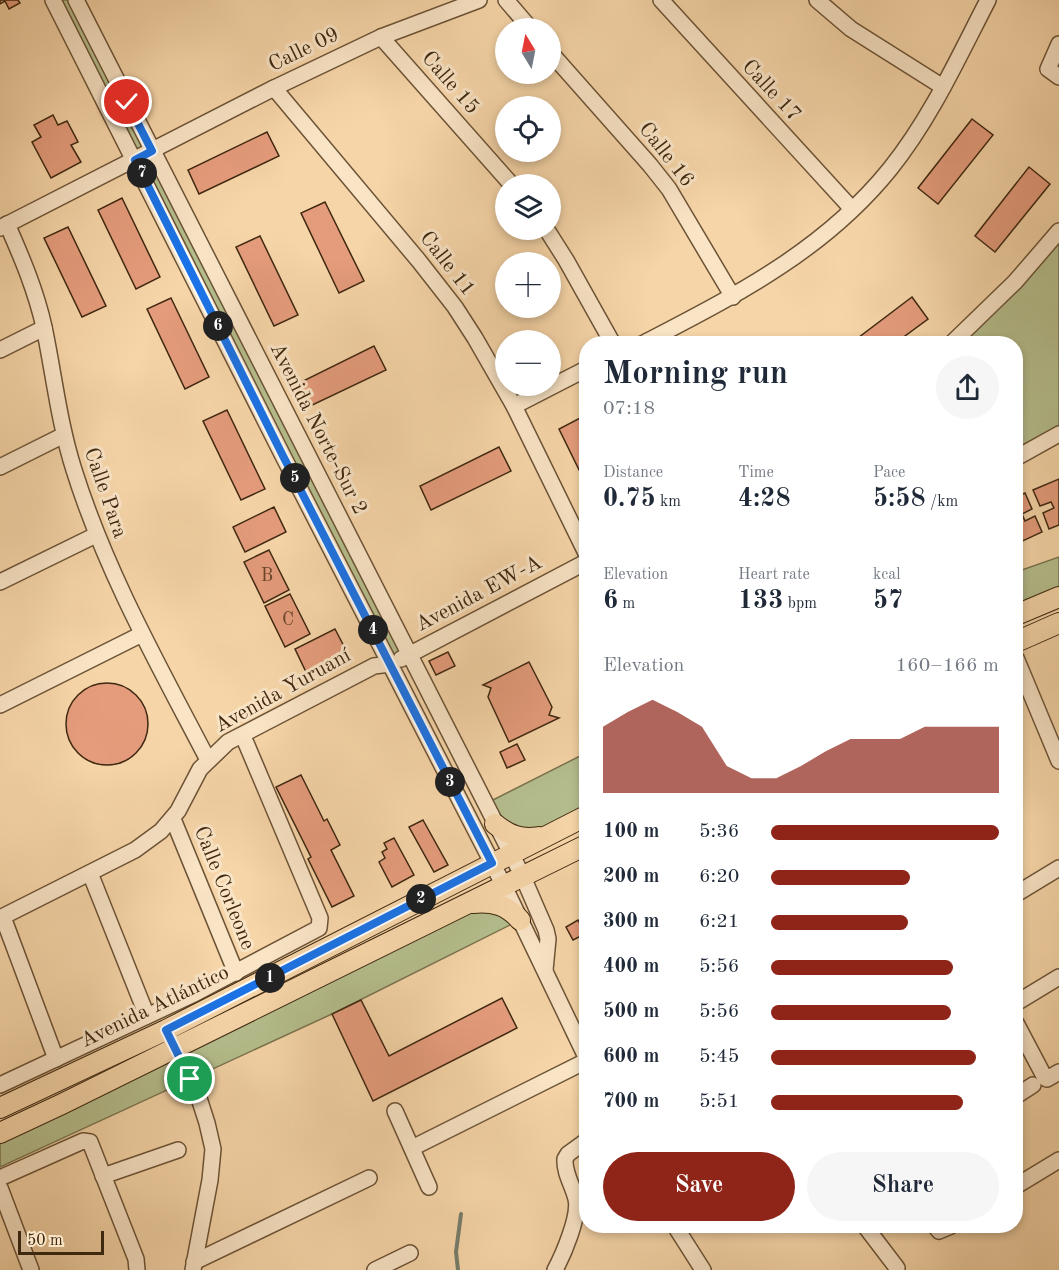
<!DOCTYPE html>
<meta charset="utf-8">
<style>
:root{--surface:#fff;--page:#f6f6f7;--text:#1f2937;--muted:#747a83;--accent:#8f2418}
body{margin:0;font-family:"Old Standard TT",serif;background:var(--page);color:var(--text);height:100vh;display:flex;flex-direction:column;font-size:22px;white-space:nowrap}
*{box-sizing:border-box;margin:0}
p{font-size:20px;color:var(--muted)}
.icon{flex:none;width:33px;height:33px;fill:none;stroke:currentColor;stroke-width:2;stroke-linecap:round;stroke-linejoin:round}
.map{position:relative;flex:1;overflow:hidden}
.sheet{position:absolute;left:579px;top:336px;width:444px;height:897px;display:flex;flex-direction:column;background:var(--surface);border-radius:24px;box-shadow:0 3px 9px #0003}
.sheet>*{flex:none}
.needle{width:39px;rotate:350deg}
.fabs{position:absolute;left:495px;top:18px;display:grid;gap:12px}
.fabs a{display:grid;place-items:center;width:66px;height:66px;border-radius:50%;background:var(--surface);box-shadow:0 3px 9px #0003;font-size:30px}
.scale{position:absolute;left:18px;bottom:15px;width:86px;box-sizing:border-box;padding-left:6px;border:3px solid #3e2810;border-top:0;font-size:16px;line-height:21px;white-space:nowrap;color:#3e2810;-webkit-text-stroke:4px #f9e4c6;paint-order:stroke}
.pin{position:absolute;display:grid;place-items:center;width:51px;height:51px;color:#fff;margin:-26px;border:3px solid #fff;border-radius:50%;box-shadow:0 2px 6px #0007}
.km{position:absolute;width:30px;height:30px;margin:-15px;border-radius:50%;background:#222;color:#fff;font-size:16px;line-height:30px;text-align:center}
.round{display:grid;place-items:center;flex:none;width:63px;height:63px;border-radius:32px;background:var(--page)}
.overview{display:flex;align-items:center;justify-content:space-between;height:102px;padding:0 24px}
h1{font-size:33px;font-weight:800;line-height:45px}
.figures{display:grid;grid-template-columns:repeat(3,1fr);gap:9px;height:102px;padding:6px 24px}
.figures div{display:grid;align-content:center}
.figures b{font-size:26px;font-weight:800}
.figures small{font-size:16px;font-weight:400}
.figures p{font-size:16px}
.chart{height:168px;padding:12px 24px}
.chart p{display:flex;justify-content:space-between}
.chart svg{width:100%;height:108px;margin-top:6px;fill:var(--accent);opacity:.7}
.button{display:flex;gap:12px;margin-top:auto;padding:12px 24px}
.button a{flex:1;height:69px;border-radius:36px;background:var(--accent);color:#fff;font-size:24px;font-weight:800;line-height:69px;text-align:center}
.button a+a{background:var(--page);color:var(--text)}
ul{padding:0 24px;list-style:none;font-size:20px}
li{display:grid;grid-template-columns:96px 72px 1fr;align-items:center;height:45px}
li i{height:15px;border-radius:8px;background:var(--accent)}
.map>svg:first-child{display:block}
.green{fill:#b5be8d;stroke:#7a734e;stroke-width:1.5}
.lines{fill:none;stroke-linecap:round;stroke-linejoin:round}
.stream{stroke:#777e6c;stroke-width:4}
.building{fill:#e59c7c;stroke:#3e2810;stroke-width:1.5}
.minor-casing{stroke:#6c5336;stroke-width:18}
.major-casing{stroke:#3e2810;stroke-width:22}
.minor{stroke:#f9e4c6;stroke-width:15}
.major{stroke:#f6d5a8;stroke-width:20}
.route-casing{stroke:#fff;stroke-width:12}
.route{stroke:#1a73e8;stroke-width:8}
.labels{text-anchor:middle;dominant-baseline:central;stroke-width:6;stroke-linejoin:round;paint-order:stroke}
.number-label{font-size:18px;fill:#68452b}
.street-label{font-size:21px;fill:#3e2810;stroke:#f9e4c6}
</style>
<div class="map">
<svg width="1059" height="1270" viewBox="0 0 1059 1270">
<rect width="100%" height="100%" fill="#f6d5a8"/>
<filter id="stains"><feTurbulence type="fractalNoise" baseFrequency=".00333" numOctaves="4"/><feColorMatrix values="0 0 0 0 .2 0 0 0 0 .09 0 0 0 0 .02 0 0 0 .5 -.17"/></filter>
<radialGradient id="worn" r=".72"><stop offset=".6" stop-color="#630" stop-opacity="0"/><stop offset="1" stop-color="#630" stop-opacity=".3"/></radialGradient>
<g class="green">
<path d="M53 0H76L410 654 390 664Z"/>
<path d="M1059 242V434L1016 458V344H951Z"/>
<path d="M1059 557V597L1016 615V572Z"/>
<path d="M586 753V816L527 839 485 804Z"/>
<path d="M471 903 520 920 332 1014 0 1167V1133Z"/>
</g>
<g class="lines">
<path class="stream" d="M458 1270 456 1252 461 1214"/>
</g>
<g class="building">
<path d="M0 0H18L20 3 9 9 5 1 0 4Z"/>
<path d="M53 115 58 125 67 121 78 142 71 145 81 162 51 178 32 142 41 137 34 125Z"/>
<path d="M972 119 993 135 938 204 918 188Z"/>
<path d="M267 132 279 156 199 194 188 170Z"/>
<path d="M1029 167 1050 184 995 252 975 236Z"/>
<path d="M122 198 160 277 136 289 98 210Z"/>
<path d="M325 202 364 281 339 293 301 213Z"/>
<path d="M68 227 106 306 82 317 44 238Z"/>
<path d="M260 236 298 315 274 326 236 247Z"/>
<path d="M912 297 928 319 894 344H850Z"/>
<path d="M171 298 209 377 185 389 147 309Z"/>
<path d="M374 346 386 370 306 408 295 385Z"/>
<path d="M227 410 265 489 241 500 203 421Z"/>
<path d="M582 417 586 425V484L559 429Z"/>
<path d="M499 447 511 471 431 510 420 486Z"/>
<path d="M1059 479V525L1049 529 1043 513 1054 508 1051 502 1040 506 1033 490Z"/>
<path d="M1025 493 1032 509 1022 514 1025 521 1035 516 1042 532 1016 544V497Z"/>
<path d="M274 507 286 532 245 552 233 527Z"/>
<path d="M269 550 289 590 264 603 244 562Z"/>
<path d="M290 594 310 634 285 647 265 606Z"/>
<path d="M335 629 348 654 307 674 295 649Z"/>
<path d="M448 652 455 666 436 675 429 661Z"/>
<path d="M529 662 552 707 549 715 559 718 509 742 488 697 491 688 483 685Z"/>
<circle cx="107" cy="724" r="41"/>
<path d="M517 744 525 760 507 768 500 752Z"/>
<path d="M301 775 324 821 327 819 340 845 331 850 354 896 332 907 308 859 311 857 276 787Z"/>
<path d="M423 820 448 865 434 872 409 827Z"/>
<path d="M394 838 414 875 392 887 379 862 385 858 382 852 387 849 384 843Z"/>
<path d="M578 920 585 934 573 940 566 927Z"/>
<path d="M502 998 517 1028 373 1101 332 1014 361 1000 389 1056Z"/>
</g>
<g class="lines">
<defs>
<g id="minor">
<path d="M53 0 283 456 504 886 586 1057"/>
<path d="M76 0 523 877 546 930 548 939 545 970"/>
<path d="M506 0 530 28"/>
<path d="M661 0 852 209"/>
<path d="M817 0 851 29 943 87"/>
<path d="M381 37 511 184"/>
<path d="M1059 44 1048 69 1059 77"/>
<path d="M550 52 650 165 669 189 733 297"/>
<path d="M274 88 419 261 455 307 475 338 514 406 586 553"/>
<path d="M7 224C22 258 36 291 44 327 54 375 59 423 74 470 106 572 159 666 208 760"/>
<path d="M0 228 274 88 381 37 479 0"/>
<path d="M547 230 566 260 613 344"/>
<path d="M642 344C734 296 823 252 890 169 931 118 958 58 988 0"/>
<path d="M951 344 1015 282 1059 231"/>
<path d="M0 350 44 328"/>
<path d="M514 406 586 369"/>
<path d="M1016 458 1059 434"/>
<path d="M0 467 64 435"/>
<path d="M0 582 96 535"/>
<path d="M1016 658 1059 761"/>
<path d="M401 659 586 562"/>
<path d="M0 705 142 634"/>
<path d="M173 819 236 973"/>
<path d="M90 873 147 1016"/>
<path d="M1016 894 1059 868"/>
<path d="M3 917 56 1059"/>
<path d="M0 918 135 850 161 831 178 811 200 769 228 742 374 666 390 664"/>
<path d="M1016 1003 1059 977"/>
<path d="M1016 1023 1045 1078 1047 1079 1059 1072"/>
<path d="M171 1040 197 1092 207 1123 213 1149 210 1180 193 1270"/>
<path d="M0 1085 192 995 319 928 320 918 246 743"/>
<path d="M1016 1096 1033 1085"/>
<path d="M395 1111 429 1187"/>
<path d="M412 1148 586 1061"/>
<path d="M103 1176 178 1150"/>
<path d="M0 1178 83 1141 90 1142 136 1259 137 1270"/>
<path d="M1016 1186 1059 1160"/>
<path d="M0 1188 31 1270"/>
<path d="M675 1226 703 1270"/>
<path d="M865 1226 897 1268"/>
<path d="M935 1226 939 1231 951 1226"/>
<path d="M194 1262 369 1178"/>
<path d="M375 1270 410 1253"/>
<path d="M555 1270C563 1255 580 1216 576 1199 573 1186 564 1173 565 1159L568 1154 586 1141"/>
</g>
<g id="major">
<path d="M1016 615 1059 597"/>
<path d="M1016 642 1059 623"/>
<path d="M495 824C510 836 521 840 539 837"/>
<path d="M473 903C493 901 507 905 520 920"/>
<path d="M0 1108 166 1030 586 816"/>
<path d="M0 1133 62 1104 586 845"/>
</g>
</defs>
<use href="#minor" class="minor-casing"/>
<use href="#major" class="major-casing"/>
<use href="#minor" class="minor"/>
<use href="#major" class="major"/>
</g>
<g class="lines">
<defs>
<path id="route" d="M127 102 152 151 135 160 283 456 492 863 166 1030 190 1079"/>
</defs>
<use href="#route" class="route-casing"/>
<use href="#route" class="route"/>
</g>
<g class="labels">
<g class="number-label">
<text x="267" y="576">B</text>
<text x="288" y="620">C</text>
</g>
<g class="street-label">
<text transform="translate(304 50) rotate(-26)">Calle 09</text>
<text transform="translate(450 83) rotate(49)">Calle 15</text>
<text transform="translate(771 91) rotate(47)">Calle 17</text>
<text transform="translate(666 155) rotate(52)">Calle 16</text>
<text transform="translate(447 264) rotate(52)">Calle 11</text>
<text transform="translate(318 429) rotate(63)">Avenida Norte-Sur 2</text>
<text transform="translate(105 493) rotate(71)">Calle Para</text>
<text transform="translate(479 594) rotate(-28)">Avenida EW-A</text>
<text transform="translate(283 691) rotate(-29)">Avenida Yuruaní</text>
<text transform="translate(224 888) rotate(68)">Calle Corleone</text>
<text transform="translate(155 1007) rotate(-26)">Avenida Atlántico</text>
</g>
</g>
<rect width="100%" height="100%" filter="url(#stains)"/>
<rect width="100%" height="100%" fill="url(#worn)"/>
</svg>
<div class="fabs">
<a><svg class="needle" viewBox="-14 -14 28 28"><path d="M0-13l5 13h-10z" fill="#e53935"/><path d="M0 13l5-13h-10z" fill="#747a83"/></svg></a>
<a><svg class="icon" aria-label="locate" viewBox="0 0 24 24"><circle cx="12" cy="12" r="6"/><path d="M12 2v4M12 18v4M2 12h4M18 12h4"/></svg></a>
<a><svg class="icon" aria-label="layers" viewBox="0 0 24 24"><path d="M12 4l9 5-9 5-9-5zM3 14l9 5 9-5"/></svg></a>
<a>+</a>
<a>−</a>
</div>
<div class="scale">50 m</div>
<div class="pin" style="left:190px;top:1079px;background:#1e9e55"><svg class="icon" aria-label="arrive" viewBox="0 0 24 24"><path d="M6 21V4h12l-3 4 3 4H6"/></svg></div>
<div class="pin" style="left:127px;top:102px;background:#d93025"><svg class="icon" aria-label="check" viewBox="0 0 24 24"><path d="M5 12l5 5 9-10"/></svg></div>
<b class="km" style="left:270px;top:978px">1</b>
<b class="km" style="left:421px;top:899px">2</b>
<b class="km" style="left:450px;top:782px">3</b>
<b class="km" style="left:373px;top:630px">4</b>
<b class="km" style="left:295px;top:478px">5</b>
<b class="km" style="left:218px;top:326px">6</b>
<b class="km" style="left:142px;top:173px">7</b>
<section class="sheet">
<div class="overview"><div><h1>Morning run</h1><p>07:18</p></div><a class="round"><svg class="icon" aria-label="share" viewBox="0 0 24 24"><path d="M12 15V3M7 8l5-5 5 5M5 13v7h14v-7"/></svg></a></div>
<div class="figures">
<div><p>Distance</p><b>0.75<small> km</small></b></div>
<div><p>Time</p><b>4:28</b></div>
<div><p>Pace</p><b>5:58<small> /km</small></b></div>
</div>
<div class="figures">
<div><p>Elevation</p><b>6<small> m</small></b></div>
<div><p>Heart rate</p><b>133<small> bpm</small></b></div>
<div><p>kcal</p><b>57</b></div>
</div>
<div class="chart"><p><span>Elevation</span>160–166 m</p>
<svg viewBox="0 0 160 44" preserveAspectRatio="none"><path d="M0 44V17L10 11L20 6L30 11L40 17L50 33L60 38L70 38L80 33L90 27L100 22L110 22L120 22L130 17L140 17L150 17L160 17V44z"/></svg>
</div>
<ul>
<li><b>100 m</b>5:36<i style="width:100%"></i></li>
<li><b>200 m</b>6:20<i style="width:61%"></i></li>
<li><b>300 m</b>6:21<i style="width:60%"></i></li>
<li><b>400 m</b>5:56<i style="width:80%"></i></li>
<li><b>500 m</b>5:56<i style="width:79%"></i></li>
<li><b>600 m</b>5:45<i style="width:90%"></i></li>
<li><b>700 m</b>5:51<i style="width:84%"></i></li>
</ul>
<div class="button"><a>Save</a><a>Share</a></div>
</section>
</div>
